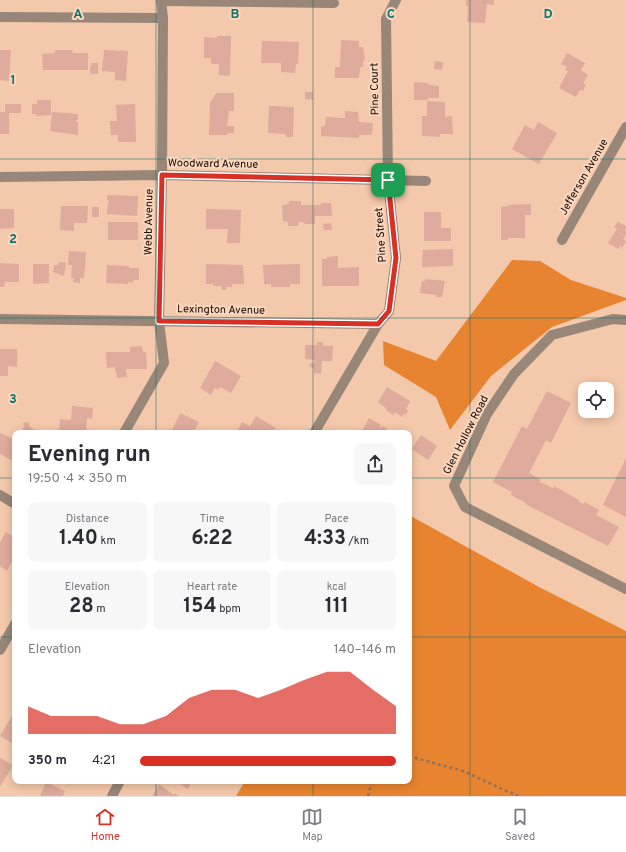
<!DOCTYPE html>
<meta charset="utf-8">
<style>
:root{--surface:#fff;--page:#f7f7f7;--text:#2b2b33;--muted:#7c7c81;--line:#e1e1e2;--accent:#d93025}
body{margin:0;font-family:Overpass,sans-serif;background:var(--page);color:var(--text);height:100vh;display:flex;flex-direction:column;font-size:15px;white-space:nowrap}
*{box-sizing:border-box;margin:0}
p{font-size:13px;color:var(--muted)}
.icon{flex:none;width:22px;height:22px;fill:none;stroke:currentColor;stroke-width:2;stroke-linecap:round;stroke-linejoin:round}
.map{position:relative;flex:1;overflow:hidden}
.panel{position:absolute;left:12px;top:430px;width:400px;height:354px;display:flex;flex-direction:column;background:var(--surface);border-radius:8px;box-shadow:0 2px 10px #0003}
.panel>*{flex:none}
.buttons{position:absolute;left:578px;top:382px;display:grid;gap:8px}
.buttons a{display:grid;place-items:center;width:36px;height:36px;border-radius:8px;background:var(--surface);box-shadow:0 2px 10px #0003;font-size:20px}
.pin{position:absolute;display:grid;place-items:center;width:34px;height:34px;color:#fff;margin:-17px;border-radius:8px;box-shadow:0 2px 6px #0006}
.round{display:grid;place-items:center;flex:none;width:42px;height:42px;border-radius:8px;background:var(--page)}
.summary{display:flex;align-items:center;justify-content:space-between;height:68px;padding:0 16px}
h1{font-size:22px;font-weight:700;line-height:30px}
.figures{display:grid;grid-template-columns:repeat(3,1fr);gap:6px;height:68px;padding:4px 16px}
.figures div{display:grid;align-content:center;border-radius:8px;background:var(--page);text-align:center}
.figures b{font-size:20px;font-weight:700}
.figures small{font-size:11px;font-weight:400}
.figures p{font-size:11px}
.chart{height:112px;padding:8px 16px}
.chart p{display:flex;justify-content:space-between}
.chart svg{width:100%;height:72px;margin-top:4px;fill:var(--accent);opacity:.7}
ul{padding:0 16px;list-style:none;font-size:13px}
li{display:grid;grid-template-columns:64px 48px 1fr;align-items:center;height:30px}
li i{height:10px;border-radius:5px;background:var(--accent)}
.menu{display:flex;justify-content:space-around;align-items:center;height:56px;border-top:1px solid var(--line);background:var(--surface);font-size:11px;color:var(--muted)}
.menu a{display:grid;justify-items:center;gap:2px}
.menu .active{color:var(--accent)}
.map>svg:first-child{display:block}
.forest{fill:#e8842f}
.building{fill:#deab9c}
.lines{fill:none;stroke-linecap:round;stroke-linejoin:round}
.path{stroke:#91725f;stroke-width:2.5;stroke-dasharray:3 3;stroke-linecap:butt}
.street{stroke:#988679;stroke-width:10}
.route-casing{stroke:#fff;stroke-width:8}
.route{stroke:#d93025;stroke-width:5}
.grid{fill:none;stroke:#0f766e;stroke-width:1;stroke-opacity:0.55}
.labels{text-anchor:middle;dominant-baseline:central;stroke-width:4;stroke-linejoin:round;paint-order:stroke}
.street-label{font-size:11px;fill:#160801;stroke:#fbd7bf}
.grid-label{font-size:13px;text-anchor:middle;font-weight:bold;fill:#0f766e;stroke:#fbd7bf;stroke-width:4;stroke-linejoin:round;paint-order:stroke}
</style>
<div class="map">
<svg width="626" height="796" viewBox="0 0 626 796">
<rect width="100%" height="100%" fill="#f4c8aa"/>
<g class="forest">
<path d="M512 260 540 261 571 280 626 298V300L552 327 491 376 450 430 436 397 384 365 383 341 436 361Z"/>
<path d="M409 515 539 587 626 631V796H236L245 781H409Z"/>
</g>
<g class="building">
<path d="M466 0H494V5L487 4 485 23 467 22 468 6H466Z"/>
<path d="M217 36H231L230 76 219 75V64H211V58H204V37L217 38Z"/>
<path d="M341 40 359 41V47H363L365 61 363 60V67H360L359 78H335V67H340Z"/>
<path d="M262 41 299 42 298 64H296L295 73 281 72V63H261Z"/>
<path d="M0 50H11L9 81 0 80Z"/>
<path d="M55 50H73L72 53H88V70H43L42 54 55 53Z"/>
<path d="M104 50 128 51 126 81 115 80V72L102 71Z"/>
<path d="M567 53 585 63 581 70 588 75 583 83 586 85 583 91 580 90 576 97 559 88 568 71 565 70 567 67 561 64Z"/>
<path d="M435 61 443 62 442 70 434 69Z"/>
<path d="M91 63H98V74H90V66H92Z"/>
<path d="M414 82 428 83 429 85 439 86V98H428V100H414Z"/>
<path d="M305 92H313V100L305 99Z"/>
<path d="M216 93H234V111H229L227 126H234V133H227V135H209L210 103Z"/>
<path d="M37 100H51V115L36 116V114H32V104H37Z"/>
<path d="M427 101 445 102V117L452 116 453 134H440V137L422 136V116H427Z"/>
<path d="M5 104H21V113H9V134H0V112H5Z"/>
<path d="M135 104 136 142H118V135H111L110 121H117L116 105Z"/>
<path d="M269 106 294 107 293 137H286V134L268 133Z"/>
<path d="M345 111 358 112 359 122 373 123 372 135H359V138L321 136V126H325L326 117 345 118Z"/>
<path d="M52 112 78 114V120H76V122H78V135L50 131Z"/>
<path d="M538 122 557 133 539 164 512 149 525 125 534 130Z"/>
<path d="M107 195 138 196 137 216 107 214 108 203 110 201 107 200Z"/>
<path d="M289 201H301V205H321V203H331L332 216H315V224H304L305 222H298V226H288V222L283 221 282 205 289 204Z"/>
<path d="M531 204V215H525V238H508V240H501V207L508 206V205Z"/>
<path d="M61 206H88L87 223H74V231L60 230Z"/>
<rect x="92" y="207" width="7" height="10"/>
<path d="M0 209H14V228L0 229Z"/>
<path d="M206 209 241 210 240 243H227L228 229H206Z"/>
<path d="M424 212H441V228H451V241H424Z"/>
<rect x="108" y="222" width="30" height="18"/>
<path d="M618 222 626 226 625 231 626 232V235L623 240 626 241 622 248 620 246 618 249 608 243 617 229 614 227Z"/>
<path d="M331 223 332 230H324L323 224Z"/>
<path d="M453 249V266L422 267 423 250Z"/>
<path d="M69 251 86 252 84 278H80V283L73 282 74 278H71L72 265H68Z"/>
<path d="M338 256V268L359 267V286H322V259H327V257Z"/>
<path d="M59 262 66 263 64 276 53 272 54 265H58Z"/>
<path d="M0 263 19 264V282H5L4 287H0Z"/>
<path d="M33 264H49V283L33 284Z"/>
<path d="M206 264 243 265 244 284H232V287H226V290H222V286H213V284H206Z"/>
<path d="M300 264V284H290V287H271V284H264L263 265Z"/>
<path d="M107 265 129 266V268H139V280H133V283L128 282V284L106 283Z"/>
<path d="M425 279 445 281 442 297H436V295L420 293 422 281H425Z"/>
<path d="M317 342H323V346H333L332 361H322L321 374 314 373V368L310 367V363L314 364 315 360 305 359V345H317Z"/>
<path d="M142 346 143 352H146L147 369H126L127 377 117 378 116 371 115 370V367L107 368 106 352H130V347Z"/>
<path d="M0 349H17V367L8 366V376H0Z"/>
<path d="M215 361 241 376 231 393 220 387 218 390 215 388 211 395 200 388Z"/>
<path d="M387 387 410 401 406 409 408 411 406 415 404 414 402 417 395 412 393 415 386 410V408L378 402Z"/>
<path d="M547 391 571 403 551 443 546 440 529 473 540 479V482L553 488 554 486 579 500V502L584 504 585 502 599 510 596 515 619 527 608 546 525 504 526 503 511 495 512 492 493 482 522 426 527 429Z"/>
<path d="M72 406 93 408 92 419 87 418 86 433 59 432 60 419 71 420Z"/>
<path d="M180 413 199 422 193 433H168L170 429 172 430Z"/>
<path d="M256 416 276 428 273 433H236L242 422 250 426Z"/>
<path d="M369 418 381 425 380 427 381 428 383 426 387 429 384 433H361Z"/>
<path d="M28 422 30 427 35 430 33 433H21L24 426 23 423Z"/>
<path d="M0 433 15 440V462L0 454Z"/>
<path d="M421 435 437 446 428 460 412 449Z"/>
<path d="M626 458V517L603 505Z"/>
<path d="M6 532 15 538V556L7 571 0 566V542Z"/>
<path d="M15 711V745L0 736Z"/>
<path d="M0 758 13 765 0 787Z"/>
<path d="M176 781H192L188 789Z"/>
<path d="M46 782 65 791 63 796H40Z"/>
<path d="M159 784 174 795 175 793 179 796H152Z"/>
</g>
<g class="lines">
<g class="path">
<path d="M409 758 412 757 463 771 518 796"/>
<path d="M368 796 372 781"/>
</g>
<g class="street">
<path d="M161 1 334 3"/>
<path d="M0 17 163 18"/>
<path d="M0 177 162 175 426 181"/>
<path d="M562 240 626 127"/>
<path d="M0 319 378 324 389 311 396 258 388 180 386 19 396 0"/>
<path d="M626 320 613 319 552 335 514 374 487 414 454 486 465 507 626 589"/>
<path d="M124 433 164 363 159 321 162 175 163 18 161 0"/>
<path d="M314 433 378 324"/>
<path d="M0 495 15 504"/>
<path d="M0 650 15 624"/>
<path d="M112 796 120 781"/>
</g>
</g>
<g class="lines">
<defs>
<path id="route" d="M162 175 388 180 396 258 389 311 378 324 159 321Z"/>
</defs>
<use href="#route" class="route-casing"/>
<use href="#route" class="route"/>
</g>
<path class="grid" d="M156 0V433M313 0V433M470 0V796M0 159H626M0 318H626M0 478H15M409 478H626M0 637H15M409 637H626M156 781V796M313 781V796"/>
<g class="labels">
<g class="street-label">
<text transform="translate(375 89) rotate(-91)">Pine Court</text>
<text transform="translate(213 164) rotate(1)">Woodward Avenue</text>
<text transform="translate(584 177) rotate(-60)">Jefferson Avenue</text>
<text transform="translate(149 222) rotate(-89)">Webb Avenue</text>
<text transform="translate(381 235) rotate(-94)">Pine Street</text>
<text transform="translate(221 310) rotate(1)">Lexington Avenue</text>
<text transform="translate(466 435) rotate(-63)">Glen Hollow Road</text>
</g>
</g>
<g class="grid-label">
<text x="78" y="18">A</text>
<text x="235" y="18">B</text>
<text x="391" y="18">C</text>
<text x="548" y="18">D</text>
<text x="13" y="84">1</text>
<text x="13" y="243">2</text>
<text x="13" y="403">3</text>
</g>
</svg>
<div class="buttons">
<a><svg class="icon" aria-label="locate" viewBox="0 0 24 24"><circle cx="12" cy="12" r="6"/><path d="M12 2v4M12 18v4M2 12h4M18 12h4"/></svg></a>
</div>
<div class="pin" style="left:388px;top:180px;background:#1e9e55"><svg class="icon" aria-label="arrive" viewBox="0 0 24 24"><path d="M6 21V4h12l-3 4 3 4H6"/></svg></div>
<section class="panel">
<div class="summary"><div><h1>Evening run</h1><p>19:50 · 4 × 350 m</p></div><a class="round"><svg class="icon" aria-label="share" viewBox="0 0 24 24"><path d="M12 15V3M7 8l5-5 5 5M5 13v7h14v-7"/></svg></a></div>
<div class="figures">
<div><p>Distance</p><b>1.40<small> km</small></b></div>
<div><p>Time</p><b>6:22</b></div>
<div><p>Pace</p><b>4:33<small> /km</small></b></div>
</div>
<div class="figures">
<div><p>Elevation</p><b>28<small> m</small></b></div>
<div><p>Heart rate</p><b>154<small> bpm</small></b></div>
<div><p>kcal</p><b>111</b></div>
</div>
<div class="chart"><p><span>Elevation</span>140–146 m</p>
<svg viewBox="0 0 160 44" preserveAspectRatio="none"><path d="M0 44V27L10 33L20 33L30 33L40 38L50 38L60 33L70 22L80 17L90 17L100 22L110 17L120 11L130 6L140 6L150 17L160 27V44z"/></svg>
</div>
<ul>
<li><b>350 m</b>4:21<i style="width:100%"></i></li>
</ul>
</section>
</div>
<nav class="menu">
<a class="active"><svg class="icon" aria-label="home" viewBox="0 0 24 24"><path d="M3 11l9-7 9 7M6 9v11h12V9"/></svg>Home</a>
<a><svg class="icon" aria-label="map" viewBox="0 0 24 24"><path d="M3 6l6-2 6 2 6-2v14l-6 2-6-2-6 2zM9 4v14M15 6v14"/></svg>Map</a>
<a><svg class="icon" aria-label="saved" viewBox="0 0 24 24"><path d="M7 4h10v16l-5-4-5 4z"/></svg>Saved</a>
</nav>
